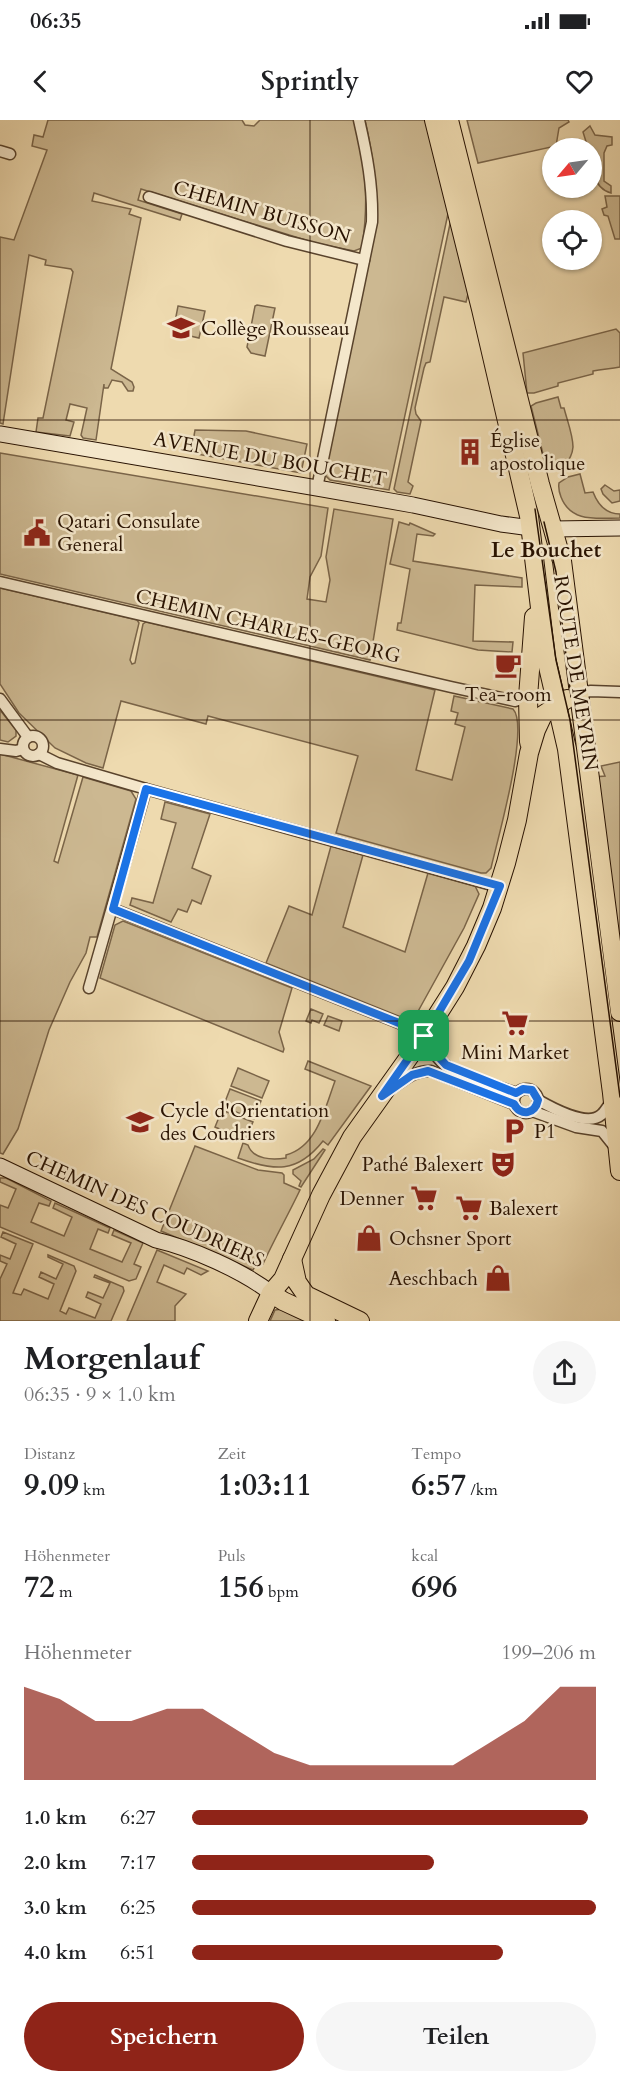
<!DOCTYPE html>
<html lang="de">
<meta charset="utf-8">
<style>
:root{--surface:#fff;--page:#f6f6f6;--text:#202124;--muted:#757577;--accent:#8f2418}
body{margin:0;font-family:Cardo,serif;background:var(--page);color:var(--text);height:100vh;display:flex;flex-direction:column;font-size:22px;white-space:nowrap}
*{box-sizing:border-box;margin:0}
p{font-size:20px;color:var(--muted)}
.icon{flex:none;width:33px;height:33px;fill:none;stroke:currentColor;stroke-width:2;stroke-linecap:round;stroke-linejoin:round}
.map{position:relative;height:1201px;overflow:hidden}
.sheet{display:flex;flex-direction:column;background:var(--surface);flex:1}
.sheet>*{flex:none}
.needle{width:39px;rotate:241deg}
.controls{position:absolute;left:542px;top:18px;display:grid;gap:12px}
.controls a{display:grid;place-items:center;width:60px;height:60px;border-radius:50%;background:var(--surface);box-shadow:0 2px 4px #0004;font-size:30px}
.pin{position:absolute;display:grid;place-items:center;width:51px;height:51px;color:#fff;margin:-26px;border-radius:12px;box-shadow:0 3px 9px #0006}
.round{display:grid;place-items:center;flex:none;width:63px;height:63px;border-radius:32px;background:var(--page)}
.headline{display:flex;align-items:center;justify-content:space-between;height:102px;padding:0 24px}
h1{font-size:33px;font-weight:700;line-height:45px}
.stats{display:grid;grid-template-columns:repeat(3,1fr);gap:9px;height:102px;padding:6px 24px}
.stats div{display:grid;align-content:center}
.stats b{font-size:30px;font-weight:700}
.stats small{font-size:16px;font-weight:400}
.stats p{font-size:16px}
.chart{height:168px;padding:12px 24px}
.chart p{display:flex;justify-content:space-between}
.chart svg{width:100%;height:108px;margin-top:6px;fill:var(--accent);opacity:.7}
.primary-button{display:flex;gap:12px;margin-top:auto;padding:12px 24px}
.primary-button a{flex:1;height:69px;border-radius:36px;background:var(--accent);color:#fff;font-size:24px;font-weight:700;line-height:69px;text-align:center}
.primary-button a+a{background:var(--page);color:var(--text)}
ul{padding:0 24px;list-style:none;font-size:20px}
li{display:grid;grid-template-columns:96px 72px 1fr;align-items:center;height:45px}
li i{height:15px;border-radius:8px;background:var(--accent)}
.status{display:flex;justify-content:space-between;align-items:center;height:42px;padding:0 30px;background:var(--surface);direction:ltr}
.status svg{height:16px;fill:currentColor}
header{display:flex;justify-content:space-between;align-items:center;height:78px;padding:0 24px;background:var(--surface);font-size:27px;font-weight:700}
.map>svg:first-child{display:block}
.green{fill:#ccb891;stroke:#7a6448;stroke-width:1.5}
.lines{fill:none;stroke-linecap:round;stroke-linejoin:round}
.street-casing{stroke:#59432c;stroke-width:13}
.secondary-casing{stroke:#271100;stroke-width:17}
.primary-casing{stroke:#271100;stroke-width:20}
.street{stroke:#f4e7cb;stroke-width:10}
.secondary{stroke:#f4e7cb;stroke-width:15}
.primary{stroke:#eedaaf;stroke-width:18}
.tram{stroke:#271100;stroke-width:1.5}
.route-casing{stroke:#fff;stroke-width:12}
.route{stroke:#1a73e8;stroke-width:8}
.grid{fill:none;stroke:#271100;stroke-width:1.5;stroke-opacity:0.55}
.labels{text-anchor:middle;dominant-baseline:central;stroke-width:5;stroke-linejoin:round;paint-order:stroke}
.street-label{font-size:20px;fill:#271100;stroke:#f4e7cb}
.poi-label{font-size:20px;fill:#271100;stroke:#f4e7cb;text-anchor:start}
.neighbourhood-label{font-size:21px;font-weight:bold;fill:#271100;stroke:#f4e7cb}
</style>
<div class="status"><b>06:35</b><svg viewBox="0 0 49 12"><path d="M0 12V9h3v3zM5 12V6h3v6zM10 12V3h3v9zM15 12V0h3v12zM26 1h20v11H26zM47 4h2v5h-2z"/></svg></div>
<header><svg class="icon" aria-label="back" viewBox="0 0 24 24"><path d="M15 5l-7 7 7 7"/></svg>Sprintly<svg class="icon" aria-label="heart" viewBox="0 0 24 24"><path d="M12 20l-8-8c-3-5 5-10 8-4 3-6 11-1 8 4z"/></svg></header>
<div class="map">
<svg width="620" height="1201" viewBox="0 0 620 1201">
<rect width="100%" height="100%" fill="#eedaaf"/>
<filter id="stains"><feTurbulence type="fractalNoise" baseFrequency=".00333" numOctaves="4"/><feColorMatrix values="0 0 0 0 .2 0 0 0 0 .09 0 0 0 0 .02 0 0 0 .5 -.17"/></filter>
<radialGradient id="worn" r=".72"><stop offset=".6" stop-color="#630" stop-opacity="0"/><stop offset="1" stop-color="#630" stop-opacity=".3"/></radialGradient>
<g class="green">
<path d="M48 0H242L245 5 254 6 260 0H354C366 48 369 79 362 128L354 131 315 123 141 69 138 80 182 94 180 100 94 73 92 81 131 89 129 94 141 98 111 249 132 262 134 267 133 271H128L122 262 112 260 108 268H104V264L96 320 83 318 81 315 87 288 70 284 66 300 74 302 70 316 36 312 38 298H43L73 152 71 149 45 145 46 140 29 135 3 304 0 303V117L14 120 47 30 32 26 34 15 43 17Z"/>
<path d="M365 0H427L449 89 389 370 330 360 326 356 325 352 376 103C378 67 373 35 365 0Z"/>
<path d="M467 0H568L569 2 559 8 556 26 478 43Z"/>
<path d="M590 6 595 15 612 17V25L607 26 604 33V61L611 66V73C592 68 591 45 591 28H588L583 12Z"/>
<path d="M605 76H620V119H615L608 96 604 95 602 89 607 87Z"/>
<path d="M451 99 469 170 466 182 444 177 430 242 426 243 424 248 415 288 416 294 421 301 408 362 413 366 410 374 397 372 394 369Z"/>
<path d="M257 185 275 188 265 236 251 233 247 227 255 186Z"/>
<path d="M178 186 205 191 199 218 173 212Z"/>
<path d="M616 209 620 213V247C610 249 603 249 593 251V254L558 263V266L534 273H527L523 233Z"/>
<path d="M558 277 561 288H564C567 300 573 315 573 327 572 340 560 354 547 350L531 286 536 283Z"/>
<path d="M195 310 246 311 307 324 301 353 191 333Z"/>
<path d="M0 333 328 388 321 436 310 457 307 479 326 482 330 460 326 437 334 389 393 399 370 540 0 454Z"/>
<path d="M580 354 585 373 593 372C598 385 606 394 620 394V398C597 398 571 403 561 377 559 372 558 369 559 363L568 357Z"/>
<path d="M605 365 614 371 620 370V381L612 383 603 374 601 369Z"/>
<path d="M399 402 409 405 410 403 435 414 433 416 417 414 413 441 522 458V467L475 465 473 521 513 522 512 532 478 530 397 510 398 503H401L410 449 390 444Z"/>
<path d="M0 468 137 500 139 503 130 540 132 544 135 543 143 504 146 502 435 570 416 650 452 660 465 607 455 604 458 593 451 591 454 576 513 589C530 607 497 721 491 748L486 753H481L336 713 358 636 355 635 208 596 206 604 121 581 103 648 86 643 55 628 19 593 0 564Z"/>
<path d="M0 590 16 610V616L8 622 0 620Z"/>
<path d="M0 634 78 655 54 741 58 743 83 657 131 671 136 679 97 817H90L86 833 70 862 49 910 18 1009 3 1034 0 1033Z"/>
<path d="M620 642V857L594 657 605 656 601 646Z"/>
<path d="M165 682 210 694 192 748 211 756 201 784 192 780 187 792 178 789 171 802 130 785 132 778 153 783 176 703 161 699Z"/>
<path d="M331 726 363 735 343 807 405 832 428 753 475 766 479 774 464 808 416 895 406 899 266 843 289 786 312 795Z"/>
<path d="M123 801 292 868 279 912 284 929 283 932 100 858 115 805Z"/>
<path d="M311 889 323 894 319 903 312 900 311 903 306 901Z"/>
<path d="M328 896 342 901 339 911 324 905Z"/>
<path d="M308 941 371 966 328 1025 323 1021C297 1054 274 1051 238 1038L243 1023 248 1025C253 1040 273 1040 286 1038V1035C317 1027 325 988 335 961L305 949Z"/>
<path d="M238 948 269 961 262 978 231 966Z"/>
<path d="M230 969 261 981 254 999 223 987Z"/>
<path d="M222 990 253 1002 245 1020 215 1007Z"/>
<path d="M195 1026 258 1050 282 1053 284 1055V1063L300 1070C288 1095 275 1118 263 1144L257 1142 253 1150 161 1111Z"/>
<path d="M323 1029 325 1030 301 1067 299 1066 301 1061 293 1054V1050L314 1039Z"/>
<path d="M0 1058H6L51 1081 49 1086 39 1083 31 1102 64 1116 72 1097 53 1088 55 1083 110 1108 108 1113 98 1109 90 1129 122 1142 131 1123 112 1115 114 1110 143 1123 134 1144 141 1147 136 1159 129 1161 0 1107V1085L8 1088 16 1069 0 1062Z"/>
<path d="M3 1112 33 1124 13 1173 21 1175 24 1169 48 1179 54 1164 39 1157 41 1152 56 1159 63 1144 48 1137V1135L74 1146 76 1151 60 1191 66 1194 69 1188 95 1198 101 1184 86 1177 88 1172 103 1178 110 1163 94 1157 95 1155 123 1167 124 1171 111 1201H0V1159L7 1144 0 1141V1135L10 1139 16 1124 1 1117Z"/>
<path d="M157 1130 208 1151 201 1155 187 1148 184 1154 164 1145 157 1162 186 1174 175 1186V1201H127Z"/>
<path d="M283 1189 309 1201H270L275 1190Z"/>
</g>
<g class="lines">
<defs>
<g id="street">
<path d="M0 31 10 34"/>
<path d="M149 77 287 121 364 140"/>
<path d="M317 368 372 102C373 66 367 35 359 0"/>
<path d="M0 462 451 567 515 581 528 577"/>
<path d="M578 573 591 571 620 572"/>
<path d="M0 579 28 617"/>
<circle cx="33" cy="626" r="10"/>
<path d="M0 629 16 631 23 629"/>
<path d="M39 634 57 643 146 669 499 767"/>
<path d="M113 789 409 907 424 916"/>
<path d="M89 868 146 669"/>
<path d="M433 906C433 916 433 929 438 938 449 954 498 966 516 973"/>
<path d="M392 968C405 960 415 950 431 951L514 984"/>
<circle cx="526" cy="981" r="12"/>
<path d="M538 980C552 988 587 1007 601 995 606 991 609 984 613 979"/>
<path d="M532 991 576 1007 602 1011 614 1026"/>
</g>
<g id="secondary">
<path d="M0 314 317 368 413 385 501 404 531 408"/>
<path d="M553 409 620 408"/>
<path d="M0 1046 156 1120C191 1128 243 1151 271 1173"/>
</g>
<g id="primary">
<path d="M434 0 481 189 529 396 546 538 567 629 612 973 620 1051"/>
<path d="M449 0 540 364 562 441 620 892"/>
<path d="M529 622 528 577 534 497"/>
<path d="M292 1139 297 1162 306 1175 360 1201"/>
<path d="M271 1173 283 1181 326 1201"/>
<path d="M258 1201 271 1173 283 1159 321 1075 352 1017 424 916 455 867 476 826 492 788 506 743 517 700 529 633 536 610 543 595 567 579"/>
</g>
</defs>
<use href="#street" class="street-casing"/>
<use href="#secondary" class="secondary-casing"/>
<use href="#primary" class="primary-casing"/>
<use href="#street" class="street"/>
<use href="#secondary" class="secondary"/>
<use href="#primary" class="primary"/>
<g class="tram">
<path d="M535 389 556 540 570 600 620 977"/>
<path d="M544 402 556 452 571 577"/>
</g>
</g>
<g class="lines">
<defs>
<path id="route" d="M146 669 500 766 469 841 433 902V917L436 934 446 945 516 973 523 969 532 970 538 980C535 994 521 997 514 984L428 951 412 955 382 976 424 916 409 907 113 789Z"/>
</defs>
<use href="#route" class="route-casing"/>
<use href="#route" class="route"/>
</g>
<path class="grid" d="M310 0V1201M0 300H620M0 600H620M0 901H620"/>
<defs>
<symbol id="school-bare" viewBox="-9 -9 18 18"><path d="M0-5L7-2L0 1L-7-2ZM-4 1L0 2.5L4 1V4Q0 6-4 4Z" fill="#8f2418" stroke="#f4e7cb" stroke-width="2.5" paint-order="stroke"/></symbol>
<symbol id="building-bare" viewBox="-9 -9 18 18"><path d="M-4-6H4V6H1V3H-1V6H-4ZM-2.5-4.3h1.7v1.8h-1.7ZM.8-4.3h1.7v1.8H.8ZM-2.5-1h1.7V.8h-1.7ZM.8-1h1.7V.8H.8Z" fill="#8f2418" stroke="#f4e7cb" stroke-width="2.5" paint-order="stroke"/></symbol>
<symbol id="civic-bare" viewBox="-9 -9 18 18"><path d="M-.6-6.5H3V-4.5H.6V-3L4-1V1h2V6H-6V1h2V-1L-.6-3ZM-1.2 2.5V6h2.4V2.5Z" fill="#8f2418" stroke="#f4e7cb" stroke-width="2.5" paint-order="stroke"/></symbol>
<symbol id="cafe-bare" viewBox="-9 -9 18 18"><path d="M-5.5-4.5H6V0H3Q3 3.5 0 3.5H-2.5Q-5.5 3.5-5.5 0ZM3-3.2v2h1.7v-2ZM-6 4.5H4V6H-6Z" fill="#8f2418" stroke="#f4e7cb" stroke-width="2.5" paint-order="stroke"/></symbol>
<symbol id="supermarket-bare" viewBox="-9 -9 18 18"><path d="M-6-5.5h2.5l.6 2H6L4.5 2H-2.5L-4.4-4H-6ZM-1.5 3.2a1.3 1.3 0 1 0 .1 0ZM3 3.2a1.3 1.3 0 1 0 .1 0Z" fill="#8f2418" stroke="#f4e7cb" stroke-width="2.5" paint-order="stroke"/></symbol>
<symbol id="parking-bare" viewBox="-9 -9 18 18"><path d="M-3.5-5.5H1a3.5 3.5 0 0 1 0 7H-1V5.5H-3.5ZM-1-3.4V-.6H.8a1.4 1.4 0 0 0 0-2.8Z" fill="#8f2418" stroke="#f4e7cb" stroke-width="2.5" paint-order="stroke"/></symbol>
<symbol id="theatre-bare" viewBox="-9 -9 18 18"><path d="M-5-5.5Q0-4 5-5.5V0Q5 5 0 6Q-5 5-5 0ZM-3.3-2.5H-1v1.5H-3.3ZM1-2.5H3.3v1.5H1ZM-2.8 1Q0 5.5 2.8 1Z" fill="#8f2418" stroke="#f4e7cb" stroke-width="2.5" paint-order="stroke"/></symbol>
<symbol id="shop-bare" viewBox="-9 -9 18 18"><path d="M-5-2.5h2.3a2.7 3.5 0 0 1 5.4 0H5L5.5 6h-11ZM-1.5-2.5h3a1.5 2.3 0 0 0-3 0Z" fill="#8f2418" stroke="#f4e7cb" stroke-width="2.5" paint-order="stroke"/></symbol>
</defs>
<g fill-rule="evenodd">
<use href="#school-bare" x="162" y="189" width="38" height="38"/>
<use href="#building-bare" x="451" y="313" width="38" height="38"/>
<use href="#civic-bare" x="18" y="394" width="38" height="38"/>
<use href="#cafe-bare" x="489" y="526" width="38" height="38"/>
<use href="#supermarket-bare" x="496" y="884" width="38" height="38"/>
<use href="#school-bare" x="121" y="983" width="38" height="38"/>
<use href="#parking-bare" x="495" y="992" width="38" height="38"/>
<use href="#theatre-bare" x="484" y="1025" width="38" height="38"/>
<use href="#supermarket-bare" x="405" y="1059" width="38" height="38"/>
<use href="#supermarket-bare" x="450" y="1069" width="38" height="38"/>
<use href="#shop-bare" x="350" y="1099" width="38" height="38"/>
<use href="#shop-bare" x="479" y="1139" width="38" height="38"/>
</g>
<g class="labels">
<g class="street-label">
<text transform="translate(262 92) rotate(16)">CHEMIN BUISSON</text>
<text transform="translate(270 339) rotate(10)">AVENUE DU BOUCHET</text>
<text transform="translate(268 506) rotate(13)">CHEMIN CHARLES-GEORG</text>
<text transform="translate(576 553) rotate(81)">ROUTE DE MEYRIN</text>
<text transform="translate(145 1089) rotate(24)">CHEMIN DES COUDRIERS</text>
</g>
<g class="poi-label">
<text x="201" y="208">Collège Rousseau</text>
<text x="490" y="320">Église<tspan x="490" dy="23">apostolique</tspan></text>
<text x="57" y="401">Qatari Consulate<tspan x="57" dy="23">General</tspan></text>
<text x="508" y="574" text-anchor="middle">Tea-room</text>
<text x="515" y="932" text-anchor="middle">Mini Market</text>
<text x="160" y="990">Cycle d'Orientation<tspan x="160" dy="23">des Coudriers</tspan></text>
<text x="534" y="1011">P1</text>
<text x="483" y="1044" text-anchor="end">Pathé Balexert</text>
<text x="404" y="1078" text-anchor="end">Denner</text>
<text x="489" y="1088">Balexert</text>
<text x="389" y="1118">Ochsner Sport</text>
<text x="478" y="1158" text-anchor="end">Aeschbach</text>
</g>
<g class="neighbourhood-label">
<text x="546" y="430">Le Bouchet</text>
</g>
</g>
<rect width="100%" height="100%" filter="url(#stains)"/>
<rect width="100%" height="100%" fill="url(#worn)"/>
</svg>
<div class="controls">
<a><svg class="needle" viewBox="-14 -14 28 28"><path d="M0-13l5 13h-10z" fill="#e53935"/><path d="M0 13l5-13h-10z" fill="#757577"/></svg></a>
<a><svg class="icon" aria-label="locate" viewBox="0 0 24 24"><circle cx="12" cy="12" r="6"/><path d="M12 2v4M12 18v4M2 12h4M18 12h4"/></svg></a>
</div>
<div class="pin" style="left:424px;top:916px;background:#1e9e55"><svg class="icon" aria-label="arrive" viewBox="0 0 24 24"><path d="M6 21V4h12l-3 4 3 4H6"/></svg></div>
</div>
<section class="sheet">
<div class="headline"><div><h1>Morgenlauf</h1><p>06:35 · 9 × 1.0 km</p></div><a class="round"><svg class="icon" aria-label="share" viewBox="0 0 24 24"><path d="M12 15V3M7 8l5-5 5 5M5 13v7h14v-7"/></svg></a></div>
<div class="stats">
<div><p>Distanz</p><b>9.09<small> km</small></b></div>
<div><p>Zeit</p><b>1:03:11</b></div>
<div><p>Tempo</p><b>6:57<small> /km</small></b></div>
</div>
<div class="stats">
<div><p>Höhenmeter</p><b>72<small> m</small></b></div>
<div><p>Puls</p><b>156<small> bpm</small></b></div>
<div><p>kcal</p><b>696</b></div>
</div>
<div class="chart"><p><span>Höhenmeter</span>199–206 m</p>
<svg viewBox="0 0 160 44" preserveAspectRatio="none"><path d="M0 44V6L10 11L20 20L30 20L40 15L50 15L60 24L70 33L80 38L90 38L100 38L110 38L120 38L130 29L140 20L150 6L160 6V44z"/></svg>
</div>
<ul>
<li><b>1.0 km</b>6:27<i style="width:98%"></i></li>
<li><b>2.0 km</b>7:17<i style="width:60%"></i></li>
<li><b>3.0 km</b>6:25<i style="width:100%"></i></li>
<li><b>4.0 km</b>6:51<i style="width:77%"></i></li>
</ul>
<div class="primary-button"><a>Speichern</a><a>Teilen</a></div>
</section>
